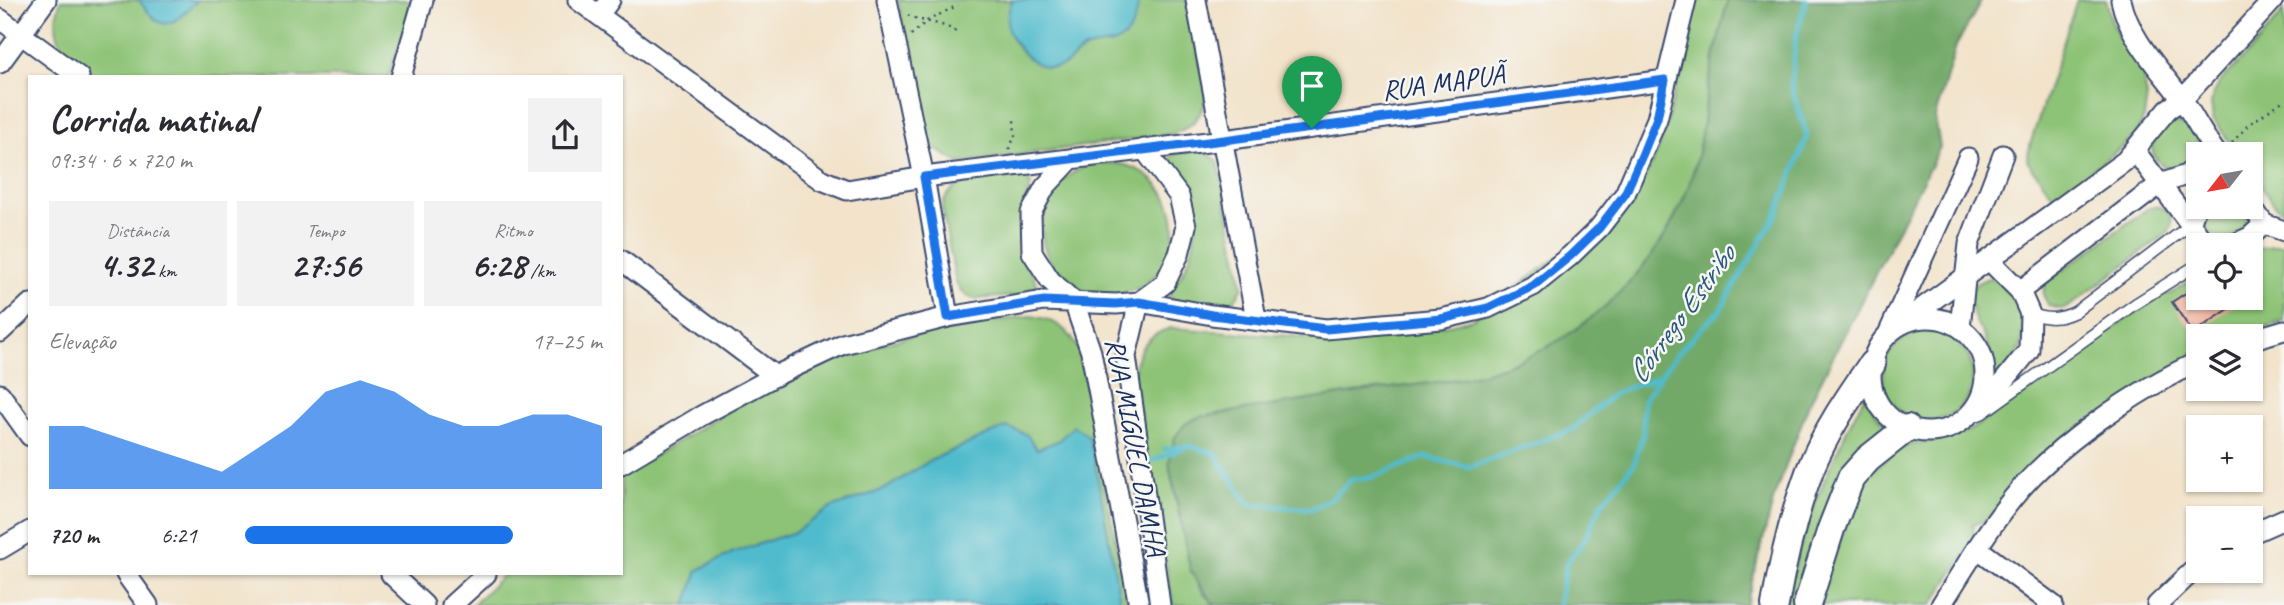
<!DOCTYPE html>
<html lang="pt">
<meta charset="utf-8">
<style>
:root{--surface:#fff;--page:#f2f2f3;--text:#2b2b33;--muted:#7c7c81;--accent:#1a73e8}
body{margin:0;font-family:Caveat,sans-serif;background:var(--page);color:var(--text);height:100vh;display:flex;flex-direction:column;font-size:26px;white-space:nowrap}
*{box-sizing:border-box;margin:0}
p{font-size:23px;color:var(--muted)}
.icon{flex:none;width:38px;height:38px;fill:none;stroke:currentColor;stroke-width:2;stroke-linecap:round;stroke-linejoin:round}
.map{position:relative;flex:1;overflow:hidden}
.details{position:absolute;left:28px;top:75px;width:595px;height:500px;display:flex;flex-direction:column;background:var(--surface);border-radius:0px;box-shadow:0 2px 5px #0004}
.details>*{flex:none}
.needle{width:46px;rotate:239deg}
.fabs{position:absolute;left:2186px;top:142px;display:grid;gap:14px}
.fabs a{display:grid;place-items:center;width:77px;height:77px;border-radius:0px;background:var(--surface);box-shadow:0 2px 5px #0004;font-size:35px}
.pin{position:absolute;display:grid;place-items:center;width:60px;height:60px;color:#fff;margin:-72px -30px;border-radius:50% 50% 50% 0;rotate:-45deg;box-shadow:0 0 7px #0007}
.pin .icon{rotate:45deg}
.round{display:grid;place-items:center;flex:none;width:74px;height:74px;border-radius:0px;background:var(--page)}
.overview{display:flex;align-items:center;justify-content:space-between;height:119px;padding:0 21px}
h1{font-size:38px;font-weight:700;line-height:52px}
.figures{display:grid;grid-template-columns:repeat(3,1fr);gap:10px;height:119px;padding:7px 21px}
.figures div{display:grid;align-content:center;border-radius:0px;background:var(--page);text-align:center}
.figures b{font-size:35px;font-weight:700}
.figures small{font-size:19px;font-weight:400}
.figures p{font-size:19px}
.chart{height:196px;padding:14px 21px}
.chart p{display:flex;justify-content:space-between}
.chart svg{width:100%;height:126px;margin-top:7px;fill:var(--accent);opacity:.7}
ul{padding:0 21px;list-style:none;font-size:23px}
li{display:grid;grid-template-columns:112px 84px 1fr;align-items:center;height:52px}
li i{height:18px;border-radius:9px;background:var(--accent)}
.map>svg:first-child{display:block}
.green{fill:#8dc376;stroke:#54796a;stroke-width:2}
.forest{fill:#72a967;stroke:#466c62;stroke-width:2}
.water{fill:#50bbcc;stroke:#367595;stroke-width:2}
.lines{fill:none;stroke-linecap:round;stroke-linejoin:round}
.stream{stroke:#50bbcc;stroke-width:5}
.building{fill:#f0b39f}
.lane-casing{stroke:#3b4a6e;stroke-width:13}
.street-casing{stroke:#3b4a6e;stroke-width:23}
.secondary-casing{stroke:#3b4a6e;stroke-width:30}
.path{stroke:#3b4a6e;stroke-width:2.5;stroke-dasharray:2 5;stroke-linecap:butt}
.lane{stroke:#fff;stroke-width:10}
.street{stroke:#fff;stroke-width:19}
.secondary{stroke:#fff;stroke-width:26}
.route-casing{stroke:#fff;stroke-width:14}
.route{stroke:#1a73e8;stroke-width:9}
.labels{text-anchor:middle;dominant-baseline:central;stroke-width:5;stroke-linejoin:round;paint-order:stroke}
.street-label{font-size:28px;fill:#1b2f5e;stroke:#f6f6f2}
.water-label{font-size:30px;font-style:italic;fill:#2b597f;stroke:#f6f6f2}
</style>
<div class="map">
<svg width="2284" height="605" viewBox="0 0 2284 605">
<rect width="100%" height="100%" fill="#f6f6f2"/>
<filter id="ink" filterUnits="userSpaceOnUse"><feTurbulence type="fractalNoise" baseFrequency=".0143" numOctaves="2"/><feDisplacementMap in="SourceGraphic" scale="14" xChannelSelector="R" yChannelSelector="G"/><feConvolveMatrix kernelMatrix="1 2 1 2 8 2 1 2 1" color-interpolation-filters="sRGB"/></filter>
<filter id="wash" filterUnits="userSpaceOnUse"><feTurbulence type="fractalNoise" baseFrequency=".00686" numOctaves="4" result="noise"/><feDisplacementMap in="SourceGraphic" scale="28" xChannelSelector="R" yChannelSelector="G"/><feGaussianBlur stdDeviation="1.57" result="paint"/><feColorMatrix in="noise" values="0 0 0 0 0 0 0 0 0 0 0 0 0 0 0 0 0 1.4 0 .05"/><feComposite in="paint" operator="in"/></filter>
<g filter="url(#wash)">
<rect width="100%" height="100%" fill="#f2e3ca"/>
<g class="green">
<path d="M61 0H414L388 77H97C67 56 46 40 61 0Z"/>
<path d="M898 0H1187L1207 96C1202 116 1192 128 1172 134L959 163 936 149 925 131Z"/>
<path d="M1692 0H1728C1721 27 1714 55 1709 83 1703 115 1701 151 1690 182 1659 271 1582 342 1493 370 1453 383 1409 385 1367 391 1311 400 1255 408 1199 417 1182 425 1167 452 1170 471L1191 572 1204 594 1216 605H1173L1133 374C1137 350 1146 335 1171 328L1318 338 1449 325 1472 319 1626 208C1638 189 1651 169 1659 147 1675 100 1683 49 1692 0Z"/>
<path d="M2077 0H2106L2113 26 2142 72 2147 96 2144 117 2136 136 2055 198 2027 161 2030 145Z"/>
<path d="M2284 11V211L2274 204 2251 171 2250 154H2238L2213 119 2211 103 2213 95 2220 82 2254 47Z"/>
<circle cx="2175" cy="146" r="23"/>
<path d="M1203 150 1218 161 1243 286 1237 297 1223 307 1176 302 1169 296C1170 286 1177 280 1183 272 1192 256 1197 237 1194 219 1193 211 1192 204 1188 197 1182 183 1162 170 1172 154Z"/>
<circle cx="1108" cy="229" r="66"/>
<path d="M1020 173 1027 176 1031 184 1024 205 1020 230 1024 255 1038 287 1033 294 1029 295 974 299C965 296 961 292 956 283L942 208C949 175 993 177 1020 173Z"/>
<path d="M2156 206C2170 209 2175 220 2169 232L2068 307 2059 309 2049 306 2043 295 2046 282 2150 207Z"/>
<path d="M2203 206 2246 207C2250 223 2244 229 2230 238 2209 240 2200 226 2203 206Z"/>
<path d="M2276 245H2284V321L2239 336H2198V353L1985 521 1973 524 1975 539 1932 605H1816L1863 477 1902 448 1915 443 1946 439 1972 429 2162 293 2171 294 2198 275V298H2250L2251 250Z"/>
<path d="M1988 278C2017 279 2027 322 2021 346 2018 358 2002 372 1994 382 1994 369 1992 356 1987 344 1980 325 1959 303 1977 283Z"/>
<path d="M1030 316C1054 318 1069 329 1079 351L1128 605H473L504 574H621V476L748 399 816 367 877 345 939 329Z"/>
<circle cx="1928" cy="376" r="45"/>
<path d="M1865 395 1876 414 1890 429 1878 435 1857 452 1797 605H1785C1801 530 1829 462 1865 395Z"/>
</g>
<path class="forest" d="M1728 0H1982L1956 46 1935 117 1940 147 1809 404 1775 494 1746 605H1216L1213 603 1191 572 1169 462 1175 437 1185 424 1199 417C1255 408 1311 400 1367 391 1409 385 1453 383 1493 370 1582 342 1659 271 1690 182 1701 151 1703 115 1709 83 1714 55 1721 27 1728 0Z"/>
<g class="water">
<path d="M139 0H198C172 26 163 36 139 0Z"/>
<path d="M1012 0H1139C1137 17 1132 38 1112 44 1104 46 1093 45 1085 49 1075 54 1072 64 1059 67 1038 73 1017 50 1009 32 1005 22 1009 10 1012 0Z"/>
<path d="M1074 426 1088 436 1093 452 1121 605H686L698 570 734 552 795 532 831 508 885 489 931 460 1006 427 1026 434 1037 449 1058 441Z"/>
</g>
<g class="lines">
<g class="stream">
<path d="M1164 449 1189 446 1214 453 1249 504 1312 509 1333 497 1352 479 1370 478 1425 457 1470 467 1571 430 1615 393 1658 377"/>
<path d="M1149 462 1182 449"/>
<path d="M1558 605 1566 564 1585 539 1602 503 1634 464 1643 433 1644 401 1659 377 1682 348 1720 310 1778 212 1807 136 1791 86 1796 37 1806 0"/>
</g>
</g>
<g id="blocks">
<path class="building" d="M2198 285V298H2245L2193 333 2172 302Z"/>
</g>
</g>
<g filter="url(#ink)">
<use href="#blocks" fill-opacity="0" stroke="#3b4a6e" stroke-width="2"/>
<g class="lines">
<defs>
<g id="lane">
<path d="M2030 314C2048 319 2058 320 2075 312L2190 225"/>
<path d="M1961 422 1983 413 2135 304 2198 264"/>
</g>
<g id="street">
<path d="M578 0 822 180 847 190 924 177 1224 140 1665 80"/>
<path d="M887 0 924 177 948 317"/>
<path d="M1196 0 1256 319"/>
<path d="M2121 0C2129 38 2158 67 2181 98 2194 116 2203 136 2217 154"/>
<path d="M599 15 610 0"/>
<path d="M0 19 79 77"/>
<path d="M0 63 46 0"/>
<path d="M401 77 423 0"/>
<path d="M2135 151 2206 245"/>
<path d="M1071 159 1045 187 1031 213 1032 252 1050 280 1074 302 1091 352 1139 605"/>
<path d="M2250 204 2264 224"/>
<path d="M2264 224 2284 231"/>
<path d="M2190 225 2198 199"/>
<path d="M2232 245 2250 237 2264 224"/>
<path d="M621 260 775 376"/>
<path d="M2020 291 2160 184 2186 175 2198 165"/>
<path d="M1139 302 1212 315 1326 329 1441 319 1488 308 1533 286 1570 256 1599 228 1625 194 1657 119 1686 0"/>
<path d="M1139 302 1126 356 1160 605"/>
<circle cx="1928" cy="375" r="57"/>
<path d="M1896 327 2125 161 2168 109 2182 100 2273 0"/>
<path d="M1960 327 1969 244 2003 155"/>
<path d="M0 332 30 304"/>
<path d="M1889 332 1968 158"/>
<path d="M2250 340 2284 330"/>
<path d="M0 394 30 436"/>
<path d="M1981 397 1999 387 2029 350 2030 314 2020 291 1989 260"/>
<path d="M621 464 701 416 775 376 843 344 948 317 1044 301 1116 304 1139 302 1165 283 1179 254 1186 226 1179 196 1144 149"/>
<path d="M2250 534 2284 519"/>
<path d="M1977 548 2053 605"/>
<path d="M0 549 30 531"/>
<path d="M126 574 148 605"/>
<path d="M391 574 424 605"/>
<path d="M452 605 486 574"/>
<path d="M1941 605C1964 569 1986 531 2013 498 2054 446 2138 389 2198 362"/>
<path d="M2157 605 2198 566"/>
</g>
<g id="secondary">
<path d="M1775 605C1783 560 1794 513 1810 470 1825 432 1849 397 1872 364"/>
<path d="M1807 605 1831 529 1851 478 1868 459 1907 428"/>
</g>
</defs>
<use href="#lane" class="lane-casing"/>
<use href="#street" class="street-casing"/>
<use href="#secondary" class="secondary-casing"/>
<g class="path">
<path d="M908 15C925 24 943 21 959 34"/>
<path d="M911 35 927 21 958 5"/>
<path d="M2232 143 2248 125 2284 100"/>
<path d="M1009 149 1015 136 1014 119"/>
</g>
<use href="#lane" class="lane"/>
<use href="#street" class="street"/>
<use href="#secondary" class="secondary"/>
</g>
</g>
<g class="lines" filter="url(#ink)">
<defs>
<path id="route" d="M1665 80 1657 118 1643 153 1625 194 1599 228 1570 256 1533 286 1488 308 1441 319 1326 329 1212 315 1139 302 1116 304 1044 301 948 317 924 177 1224 140Z"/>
</defs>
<use href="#route" class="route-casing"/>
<use href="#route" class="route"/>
</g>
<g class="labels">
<g class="street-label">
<text transform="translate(1443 82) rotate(-8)">RUA MAPUÃ</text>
<text transform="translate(1136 447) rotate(79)">RUA MIGUEL DAMHA</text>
</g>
<g class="water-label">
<text transform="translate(1681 314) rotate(-54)">Córrego Estribo</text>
</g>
</g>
</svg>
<div class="fabs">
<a><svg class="needle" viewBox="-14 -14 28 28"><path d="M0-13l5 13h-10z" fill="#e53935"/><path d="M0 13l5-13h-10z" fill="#7c7c81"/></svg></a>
<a><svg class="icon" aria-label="locate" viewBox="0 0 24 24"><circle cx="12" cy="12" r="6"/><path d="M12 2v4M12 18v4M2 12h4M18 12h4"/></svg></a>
<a><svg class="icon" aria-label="layers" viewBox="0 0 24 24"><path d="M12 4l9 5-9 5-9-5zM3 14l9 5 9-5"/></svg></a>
<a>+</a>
<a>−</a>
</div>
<div class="pin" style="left:1312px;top:128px;background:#1e9e55"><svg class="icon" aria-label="arrive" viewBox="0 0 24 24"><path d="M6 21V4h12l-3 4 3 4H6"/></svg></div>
<section class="details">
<div class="overview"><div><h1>Corrida matinal</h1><p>09:34 · 6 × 720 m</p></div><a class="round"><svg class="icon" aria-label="share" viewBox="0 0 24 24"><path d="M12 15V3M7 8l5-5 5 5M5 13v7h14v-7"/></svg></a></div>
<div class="figures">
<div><p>Distância</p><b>4.32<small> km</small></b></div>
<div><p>Tempo</p><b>27:56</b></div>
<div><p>Ritmo</p><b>6:28<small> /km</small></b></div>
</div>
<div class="chart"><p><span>Elevação</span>17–25 m</p>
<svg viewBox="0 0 160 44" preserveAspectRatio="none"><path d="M0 44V22L10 22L20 26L30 30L40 34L50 38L60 30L70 22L80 10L90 6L100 10L110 18L120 22L130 22L140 18L150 18L160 22V44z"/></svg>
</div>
<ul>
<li><b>720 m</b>6:21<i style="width:75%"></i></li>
</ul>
</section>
</div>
